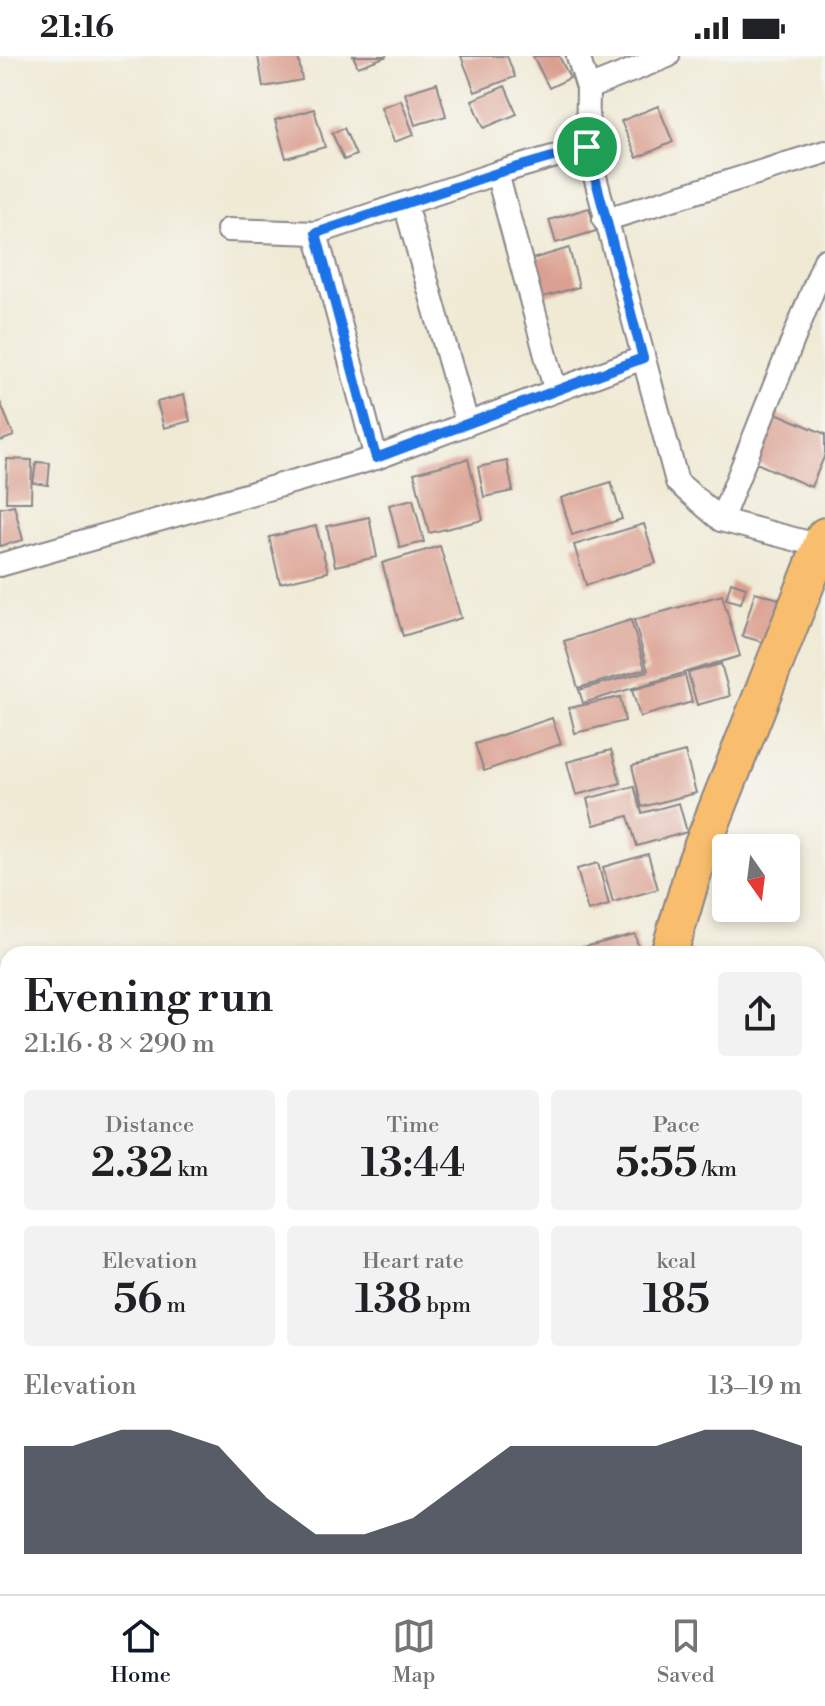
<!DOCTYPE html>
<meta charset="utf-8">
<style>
:root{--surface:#fff;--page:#f2f2f2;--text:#202124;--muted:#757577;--line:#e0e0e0;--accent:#111827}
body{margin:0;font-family:"Libre Bodoni",serif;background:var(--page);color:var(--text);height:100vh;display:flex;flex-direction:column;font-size:30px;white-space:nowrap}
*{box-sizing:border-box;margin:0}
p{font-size:26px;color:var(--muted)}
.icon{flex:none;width:44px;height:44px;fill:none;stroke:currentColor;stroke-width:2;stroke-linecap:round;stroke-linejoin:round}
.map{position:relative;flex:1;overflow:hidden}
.panel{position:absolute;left:0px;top:890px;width:826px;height:648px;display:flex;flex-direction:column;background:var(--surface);border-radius:24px 24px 0 0;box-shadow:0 4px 12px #0003}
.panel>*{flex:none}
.needle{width:52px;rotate:166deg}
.fabs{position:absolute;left:712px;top:778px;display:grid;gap:16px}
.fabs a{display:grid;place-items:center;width:88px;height:88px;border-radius:8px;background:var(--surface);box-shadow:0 4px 12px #0003;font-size:40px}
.pin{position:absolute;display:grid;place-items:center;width:68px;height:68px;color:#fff;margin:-34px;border:4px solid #fff;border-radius:50%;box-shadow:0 2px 8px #0007}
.round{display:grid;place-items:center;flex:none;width:84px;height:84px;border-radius:8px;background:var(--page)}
.head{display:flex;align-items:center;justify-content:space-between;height:136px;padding:0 24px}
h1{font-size:44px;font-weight:600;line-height:60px}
.stats{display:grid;grid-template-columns:repeat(3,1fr);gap:12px;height:136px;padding:8px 24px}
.stats div{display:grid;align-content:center;border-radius:8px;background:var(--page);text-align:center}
.stats b{font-size:40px;font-weight:600}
.stats small{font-size:22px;font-weight:400}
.stats p{font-size:22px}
.chart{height:224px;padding:16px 24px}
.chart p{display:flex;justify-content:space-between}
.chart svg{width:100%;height:144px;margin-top:8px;fill:var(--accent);opacity:.7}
.status{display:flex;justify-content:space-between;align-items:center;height:56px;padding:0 40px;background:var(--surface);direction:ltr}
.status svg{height:22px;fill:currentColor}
.menu{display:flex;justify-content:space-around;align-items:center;height:112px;border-top:2px solid var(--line);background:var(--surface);font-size:22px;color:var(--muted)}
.menu a{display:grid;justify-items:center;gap:4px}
.menu .active{color:var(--accent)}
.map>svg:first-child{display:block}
.building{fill:#dba091}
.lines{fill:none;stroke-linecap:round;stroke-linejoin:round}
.minor-casing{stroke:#898688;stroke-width:26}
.primary-casing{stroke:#898688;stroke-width:40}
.minor{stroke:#fff;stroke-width:22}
.primary{stroke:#f9be6d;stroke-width:36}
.route-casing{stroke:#fff;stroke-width:16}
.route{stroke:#1a73e8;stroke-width:10}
</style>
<div class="status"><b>21:16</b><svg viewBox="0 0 49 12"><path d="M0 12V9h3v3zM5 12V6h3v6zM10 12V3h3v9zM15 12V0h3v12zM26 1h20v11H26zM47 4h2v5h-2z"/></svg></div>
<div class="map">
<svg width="825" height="1538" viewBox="0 0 825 1538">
<rect width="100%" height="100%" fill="#f6f6f2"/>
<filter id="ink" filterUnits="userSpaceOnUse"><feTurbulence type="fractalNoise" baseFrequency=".0125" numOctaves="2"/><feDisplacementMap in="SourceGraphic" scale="16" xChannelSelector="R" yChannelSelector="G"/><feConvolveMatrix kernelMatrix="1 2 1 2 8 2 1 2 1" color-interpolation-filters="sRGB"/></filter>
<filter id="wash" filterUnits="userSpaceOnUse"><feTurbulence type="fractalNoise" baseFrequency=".006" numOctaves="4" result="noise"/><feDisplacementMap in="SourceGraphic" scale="32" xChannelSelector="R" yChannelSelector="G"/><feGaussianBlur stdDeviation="1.8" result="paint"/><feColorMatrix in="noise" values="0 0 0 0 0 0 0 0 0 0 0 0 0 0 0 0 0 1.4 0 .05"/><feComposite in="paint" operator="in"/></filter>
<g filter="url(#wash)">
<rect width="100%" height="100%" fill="#f0ead5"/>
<g id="blocks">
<g class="building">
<path d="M258 0H298L302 24 263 31Z"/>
<path d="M353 0H387L358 11Z"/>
<path d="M461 0H507L515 21 475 36Z"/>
<path d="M533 0H559L570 22 549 32Z"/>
<path d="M437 27 446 60 415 69 405 37Z"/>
<path d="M505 30 517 58 484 72 472 44Z"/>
<path d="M401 44 414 79 394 86 381 51Z"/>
<path d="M658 50 673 86 637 102 621 65Z"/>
<path d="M314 53 325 91 286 102 275 64Z"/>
<path d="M344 72 356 99 344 104 332 77Z"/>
<path d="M589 152 596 175 556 187 549 164Z"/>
<path d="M569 192 579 231 539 242 529 204Z"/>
<path d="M184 339 190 365 164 372 157 346Z"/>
<path d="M0 346 14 380 0 385Z"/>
<path d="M776 357 825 378V399L811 431 754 406Z"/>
<path d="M7 403 32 404 31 446H6Z"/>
<path d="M468 403 483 464 429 477 414 417Z"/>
<path d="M507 405 513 435 484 441 478 411Z"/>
<path d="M36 406 50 407 48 429 33 427Z"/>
<path d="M611 426 622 463 572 479 561 442Z"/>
<path d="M413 443 424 486 400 492 389 449Z"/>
<path d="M14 449 23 484 0 490V452Z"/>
<path d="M369 461 377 501 335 510 327 470Z"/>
<path d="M644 468 656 507 586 529 574 489Z"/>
<path d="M316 470 328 516 280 527 269 481Z"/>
<path d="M440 490 461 562 403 580 382 507Z"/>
<path d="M731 526 746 531 741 547 726 543Z"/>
<path d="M755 536 779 543 766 587 742 580Z"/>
<path d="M722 539 740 600 583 647 579 634 648 615 634 564Z"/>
<path d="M631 564 645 613 578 632 564 585Z"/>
<path d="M721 608 730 640 697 649 688 617Z"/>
<path d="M685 619 692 646 640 661 632 634Z"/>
<path d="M620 641 625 665 575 677 569 652Z"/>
<path d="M552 662 561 688 484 715 475 688Z"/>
<path d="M611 694 621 727 576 739 567 706Z"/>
<path d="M685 696 696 737 642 751 632 710Z"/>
<path d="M634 730 642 757 679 747 687 776 637 790 628 760 594 769 587 743Z"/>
<path d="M648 798 658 833 613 846 603 811Z"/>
<path d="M598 807 609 849 588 855 577 813Z"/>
<path d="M635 878 640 898H573L572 894Z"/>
<path d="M171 1530H261L263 1538H174Z"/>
</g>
</g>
</g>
<g filter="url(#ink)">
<use href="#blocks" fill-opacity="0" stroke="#898688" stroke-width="2"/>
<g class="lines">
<defs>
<g id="minor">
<path d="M578 0 588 32 587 91 677 426 721 464 821 490"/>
<path d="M588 32 668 0"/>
<path d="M497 117 555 333"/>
<path d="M405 148 467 367"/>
<path d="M604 164 825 96"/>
<path d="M228 174 316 177 497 117 587 91"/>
<path d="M316 177 376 402"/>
<path d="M721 464 825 204"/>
<path d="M0 509 376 402 643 302"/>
<path d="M818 1230 825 1228"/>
</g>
<g id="primary">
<path d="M669 898 696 806 825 480"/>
<path d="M450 1538 453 1530"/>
</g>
</defs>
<use href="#minor" class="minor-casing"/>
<use href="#primary" class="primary-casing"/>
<use href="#minor" class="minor"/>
<use href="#primary" class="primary"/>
</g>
</g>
<g class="lines" filter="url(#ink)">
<defs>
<path id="route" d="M587 91 643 302 376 402 316 177 497 117Z"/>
</defs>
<use href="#route" class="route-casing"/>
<use href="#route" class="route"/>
</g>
</svg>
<div class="fabs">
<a><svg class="needle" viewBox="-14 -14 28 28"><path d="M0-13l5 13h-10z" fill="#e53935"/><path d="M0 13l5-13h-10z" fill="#757577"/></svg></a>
</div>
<div class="pin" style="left:587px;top:91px;background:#1e9e55"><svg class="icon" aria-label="arrive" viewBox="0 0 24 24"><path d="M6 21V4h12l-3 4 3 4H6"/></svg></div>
<section class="panel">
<div class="head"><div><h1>Evening run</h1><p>21:16 · 8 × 290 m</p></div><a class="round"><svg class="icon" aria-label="share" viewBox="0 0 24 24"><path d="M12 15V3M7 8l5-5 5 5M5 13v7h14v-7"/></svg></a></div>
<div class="stats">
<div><p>Distance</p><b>2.32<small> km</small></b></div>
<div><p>Time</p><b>13:44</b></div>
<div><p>Pace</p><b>5:55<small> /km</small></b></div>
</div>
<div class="stats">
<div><p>Elevation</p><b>56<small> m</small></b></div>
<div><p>Heart rate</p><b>138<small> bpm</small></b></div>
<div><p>kcal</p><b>185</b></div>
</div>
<div class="chart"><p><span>Elevation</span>13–19 m</p>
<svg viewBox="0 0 160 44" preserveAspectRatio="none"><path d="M0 44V11L10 11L20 6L30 6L40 11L50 27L60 38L70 38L80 33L90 22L100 11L110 11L120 11L130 11L140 6L150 6L160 11V44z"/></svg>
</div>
</section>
</div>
<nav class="menu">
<a class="active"><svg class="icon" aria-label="home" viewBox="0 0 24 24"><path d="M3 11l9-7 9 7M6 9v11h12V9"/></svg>Home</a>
<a><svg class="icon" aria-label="map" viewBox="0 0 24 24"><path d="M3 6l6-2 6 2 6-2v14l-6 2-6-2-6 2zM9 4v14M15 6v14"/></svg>Map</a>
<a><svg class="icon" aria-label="saved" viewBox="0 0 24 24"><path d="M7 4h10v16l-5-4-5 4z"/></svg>Saved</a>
</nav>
